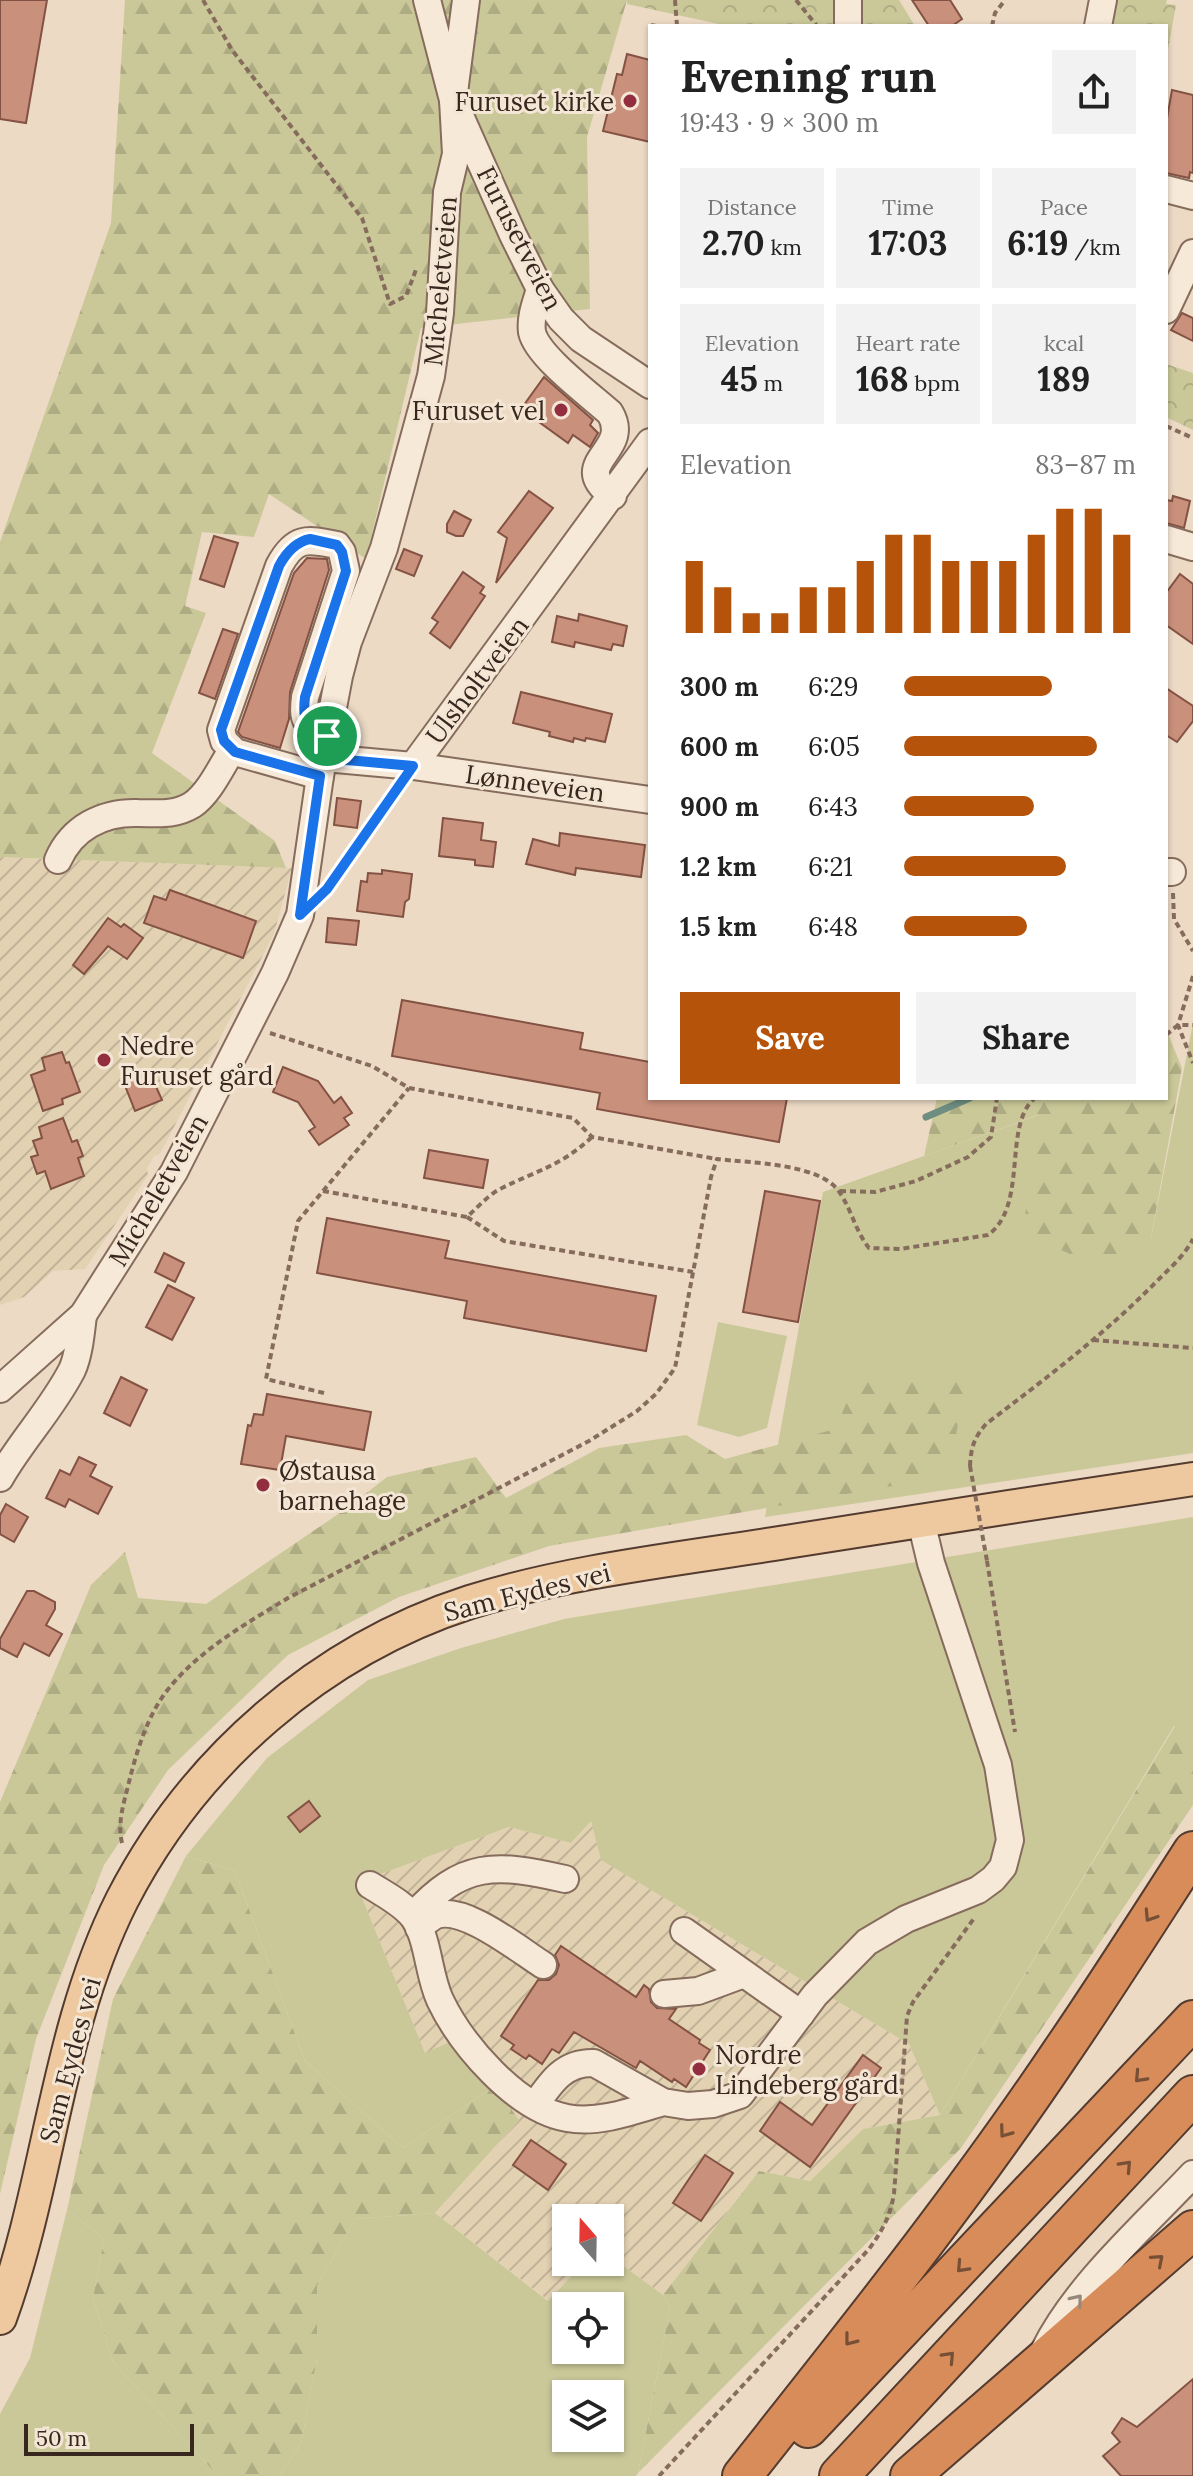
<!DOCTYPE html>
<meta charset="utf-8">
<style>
:root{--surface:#fff;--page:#f2f2f2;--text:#222;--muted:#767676;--accent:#b45309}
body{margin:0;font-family:Lora,serif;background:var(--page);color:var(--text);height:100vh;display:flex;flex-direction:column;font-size:30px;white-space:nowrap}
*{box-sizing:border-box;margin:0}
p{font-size:26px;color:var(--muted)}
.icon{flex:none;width:44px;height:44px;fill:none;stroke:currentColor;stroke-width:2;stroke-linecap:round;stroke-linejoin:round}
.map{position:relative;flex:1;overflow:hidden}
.drawer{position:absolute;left:648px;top:24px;width:520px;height:1076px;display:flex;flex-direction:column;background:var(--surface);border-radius:0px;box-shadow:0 2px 6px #0004}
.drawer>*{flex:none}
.needle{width:52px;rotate:340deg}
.buttons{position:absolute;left:552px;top:2204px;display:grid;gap:16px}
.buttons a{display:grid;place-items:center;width:72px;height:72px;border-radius:0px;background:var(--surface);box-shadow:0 2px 6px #0004;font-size:40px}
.scale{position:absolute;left:24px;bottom:20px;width:170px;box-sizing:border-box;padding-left:8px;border:4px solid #37271f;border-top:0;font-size:22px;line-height:28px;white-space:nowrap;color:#37271f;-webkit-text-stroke:6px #f4e6d4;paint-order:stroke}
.pin{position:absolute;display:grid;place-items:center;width:68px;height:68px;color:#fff;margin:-34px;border:4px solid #fff;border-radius:50%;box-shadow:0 2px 8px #0007}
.round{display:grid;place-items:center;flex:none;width:84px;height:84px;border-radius:0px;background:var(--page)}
.overview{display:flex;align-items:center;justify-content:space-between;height:136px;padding:0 32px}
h1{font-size:44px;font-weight:700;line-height:60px}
.figures{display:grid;grid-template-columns:repeat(3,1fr);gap:12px;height:136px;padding:8px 32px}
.figures div{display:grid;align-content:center;border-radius:0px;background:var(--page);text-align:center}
.figures b{font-size:34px;font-weight:700}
.figures small{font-size:22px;font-weight:400}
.figures p{font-size:22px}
.chart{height:224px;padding:16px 32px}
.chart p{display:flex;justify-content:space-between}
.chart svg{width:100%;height:144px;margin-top:8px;stroke:var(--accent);stroke-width:6}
.primary-button{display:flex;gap:16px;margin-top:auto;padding:16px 32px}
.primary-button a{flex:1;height:92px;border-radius:0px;background:var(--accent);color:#fff;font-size:32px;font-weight:700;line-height:92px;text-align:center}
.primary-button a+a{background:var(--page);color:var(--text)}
ul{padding:0 32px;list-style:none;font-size:26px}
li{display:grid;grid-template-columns:128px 96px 1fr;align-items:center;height:60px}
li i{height:20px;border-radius:10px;background:var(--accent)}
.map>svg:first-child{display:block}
.farmland{fill:url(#farmland-furrows)}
.green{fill:#cac899;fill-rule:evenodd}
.forest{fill:url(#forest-firs)}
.park{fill:url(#park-crowns)}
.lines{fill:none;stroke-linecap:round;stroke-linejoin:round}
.stream{stroke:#6d8e80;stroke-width:7}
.building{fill:#c9907c;stroke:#845243;stroke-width:2}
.minor-casing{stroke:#866c5c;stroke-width:30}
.major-casing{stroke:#543b30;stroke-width:36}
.highway-casing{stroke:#543b30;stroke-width:42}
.path{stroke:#866c5c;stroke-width:4;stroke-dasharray:6 4;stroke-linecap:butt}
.minor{stroke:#f7e9d8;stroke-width:26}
.major{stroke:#eec89e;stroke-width:32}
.highway{stroke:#d88c59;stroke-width:38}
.path-bridge{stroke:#866c5c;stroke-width:4;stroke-dasharray:6 4;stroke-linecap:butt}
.oneway{stroke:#774f36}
.oneway2{stroke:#97887c}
.route-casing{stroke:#fff;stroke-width:16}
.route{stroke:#1a73e8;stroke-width:10}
.poi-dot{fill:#932e3f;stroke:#f4e6d4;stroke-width:3}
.labels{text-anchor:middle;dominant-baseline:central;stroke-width:6;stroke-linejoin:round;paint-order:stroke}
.poi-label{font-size:26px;fill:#37271f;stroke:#f4e6d4;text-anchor:start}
.street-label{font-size:26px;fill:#37271f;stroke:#f4e6d4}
</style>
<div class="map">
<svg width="1193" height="2476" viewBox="0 0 1193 2476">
<defs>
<pattern id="farmland-furrows" width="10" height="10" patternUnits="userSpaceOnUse" patternTransform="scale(2)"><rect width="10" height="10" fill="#e2d2b2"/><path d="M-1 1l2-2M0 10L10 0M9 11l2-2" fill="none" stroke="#c2b499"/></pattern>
<pattern id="forest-firs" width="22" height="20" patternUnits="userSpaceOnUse" patternTransform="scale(2)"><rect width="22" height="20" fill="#cac899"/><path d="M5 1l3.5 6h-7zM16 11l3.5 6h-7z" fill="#aeac83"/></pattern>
<pattern id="park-crowns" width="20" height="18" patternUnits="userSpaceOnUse" patternTransform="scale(2)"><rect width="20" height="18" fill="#cac899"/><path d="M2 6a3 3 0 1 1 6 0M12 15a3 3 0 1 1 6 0" fill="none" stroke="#aeac83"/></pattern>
</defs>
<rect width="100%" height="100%" fill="#ecdac5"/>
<g class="farmland">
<path d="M0 857 292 868 274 934 160 1154 154 1156 147 1169 148 1175 131 1201 85 1269 53 1271 24 1297 0 1305Z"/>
<path d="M591 1821 601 1860 909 2044 940 2115 863 2129 810 2181 759 2171 663 2295 610 2256V2218H566V2262H585L549 2301 435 2213 519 2120 425 2053 356 1883 509 1827 571 1843Z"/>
</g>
<g class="green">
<path d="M1193 1023V1453L765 1517 823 1192 1039 1115 1151 1238Z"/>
<path d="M718 1322 787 1336 767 1428 739 1437 697 1425Z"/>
<path d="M1193 1517V1738L1174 1726 940 2115 909 2044 601 1860 591 1821 571 1843 509 1827 356 1883 425 2053 450 2042 495 2086 403 2148 305 2061 235 1871 186 1856 267 1758 368 1680 461 1648 564 1619Z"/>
<path d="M67 2210 104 2239 93 2298 113 2362 218 2476H0V2414L30 2358Z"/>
<path d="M435 2213 548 2301 585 2262H610V2256L663 2295 670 2308 638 2473 636 2476H279L301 2444 317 2359V2286L355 2219ZM566 2306H610V2350H566ZM566 2394H610V2438H566Z"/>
</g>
<g class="forest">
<path d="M125 0H627L587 137 590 309 421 328 366 559 269 494 254 537 202 532 185 606 206 613 152 753 275 841 286 868 0 857V542L111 223Z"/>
<path d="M1166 1029 1182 1068 1151 1238 1108 1272 1023 1232 1038 1115 924 1156 937 1098H1166Z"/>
<path d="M966 1377 949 1476 549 1546 399 1597 288 1655 168 1770 104 1865 36 2039 0 2194V1802L91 1585 125 1552 138 1598 206 1604 350 1506 387 1477 476 1457 506 1498 599 1448 686 1435 725 1459 835 1429 856 1381Z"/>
<path d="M1175 1726 1193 1738V1805L961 2148 638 2473 670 2308 663 2295 759 2171 810 2181 863 2129 940 2115Z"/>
<path d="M186 1856 235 1871 305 2061 403 2148 495 2086 519 2120 435 2213 355 2219 317 2286V2359L301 2444 279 2476H218L113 2362 93 2298 104 2239 67 2210 113 1999Z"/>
</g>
<g class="park">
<path d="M627 0H834V26H728L627 4Z"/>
<path d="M862 0H899L915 26H861Z"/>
<path d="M1113 0H1167L1166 4 1176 5 1166 60V26H1108Z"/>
<path d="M1166 364 1193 373V430L1166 417Z"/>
</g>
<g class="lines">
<path class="stream" d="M926 1117 970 1098"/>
</g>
<g class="building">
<path d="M0 0H47L26 123 0 119Z"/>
<path d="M912 0H950L962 19 952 26H929Z"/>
<path d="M627 54 650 60V142L603 131 617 74 622 75Z"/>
<path d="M1172 90 1193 95V173L1190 172 1189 178 1166 173V124Z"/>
<path d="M1182 313 1193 318V341L1171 330Z"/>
<path d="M544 377 593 420 590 425 598 433 590 447 573 435 568 443 521 409Z"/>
<path d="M529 491 553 508 496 583 507 538 498 532Z"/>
<path d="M1173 496 1190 501 1184 528 1166 523V500L1172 501Z"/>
<path d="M454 511 471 520 463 536H456L447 532V524Z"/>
<path d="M214 536 238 543 224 587 200 579Z"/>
<path d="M404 549 422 556 414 576 396 569Z"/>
<path d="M307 558 327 559 329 570 290 692 289 719 280 748 242 737 238 732 294 573Z"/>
<path d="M463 572 484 587 480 593 485 596 450 648 430 633 438 622 432 618Z"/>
<path d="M1180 574 1193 584V644L1166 625V593Z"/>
<path d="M579 614 627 626 623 646 613 644 611 650 575 642 574 647 552 642 557 616 578 621Z"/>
<path d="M223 629 238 634 215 699 199 693Z"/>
<path d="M1166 688 1193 706V721L1177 742 1166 735Z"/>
<path d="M521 692 612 714 605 742 586 738 585 741 574 738 573 742 549 736 550 732 513 723Z"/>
<path d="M337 798 361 801 357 828 334 825Z"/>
<path d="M443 818 483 823 481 840 496 842 493 867 475 865V860L439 856Z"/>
<path d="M560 833 645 845 641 877 576 868 575 875 526 864 533 839 559 846Z"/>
<path d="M382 870 412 874 409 899 405 902 403 917 357 911 361 881 367 882 368 873 382 874Z"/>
<path d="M170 890 256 921 243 958 144 923 154 896 166 900Z"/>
<path d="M108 918 121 927 124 924 143 938 127 959 108 946 84 974 73 965Z"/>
<path d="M328 918 359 921 356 945 326 942Z"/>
<path d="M402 1000 583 1033 580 1049 650 1062V1098H787L779 1142 597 1109 600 1093 392 1056Z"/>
<path d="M62 1052 66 1063 69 1062 80 1092 62 1099 63 1104 43 1111 31 1075 45 1070 42 1058Z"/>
<path d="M283 1067 318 1081 334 1103 341 1097 352 1113 344 1118 349 1125 319 1145 309 1131 315 1127 298 1102 273 1092Z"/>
<path d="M150 1073 162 1100 135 1111 124 1083Z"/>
<path d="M63 1118 72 1142 77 1140 83 1156 78 1158 84 1176 51 1189 45 1171 37 1174 31 1157 38 1155 33 1141 42 1138 39 1127Z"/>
<path d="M429 1150 488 1160 483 1188 424 1178Z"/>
<path d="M765 1191 820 1201 798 1322 743 1312Z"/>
<path d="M327 1218 449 1241 445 1258 656 1296 646 1351 464 1318 467 1301 317 1273Z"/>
<path d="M164 1253 184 1263 175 1282 155 1272Z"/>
<path d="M168 1285 194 1298 172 1340 146 1327Z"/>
<path d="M121 1377 147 1390 130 1426 104 1413Z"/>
<path d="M267 1394 371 1412 364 1450 286 1436 280 1470 241 1464 248 1425 251 1426 254 1414 263 1415Z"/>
<path d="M79 1457 96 1465 90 1476 112 1487 98 1514 69 1499 65 1507 46 1498 60 1470 70 1475Z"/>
<path d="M6 1504 28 1517 14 1542 0 1534V1515Z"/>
<path d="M27 1591H34L55 1602V1609L46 1625 62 1634 49 1656 24 1643 17 1657 0 1648V1639Z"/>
<path d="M309 1801 320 1816 300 1832 288 1817Z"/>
<path d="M561 1946 636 1997 644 1985 649 1989 651 2002 657 2008 676 2009 669 2019 700 2040 699 2043 710 2050 686 2087 674 2079 672 2082 640 2061 636 2068 574 2032 559 2053 552 2049 542 2064 529 2055 526 2059 511 2049 514 2045 501 2036 538 1980H549L556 1974 559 1965 555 1955Z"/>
<path d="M863 2055 881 2068 810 2167 760 2131 780 2102 812 2125Z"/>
<path d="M531 2140 566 2164 548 2190 513 2165Z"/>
<path d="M705 2155 733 2173 701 2221 673 2203Z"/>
<path d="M1193 2379V2476H1121L1103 2456 1120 2442 1112 2433 1122 2418 1137 2427Z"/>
</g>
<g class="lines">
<defs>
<g id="minor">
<path d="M427 0 453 100 513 235 540 289 561 319 581 339 650 385"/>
<path d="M848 0V26"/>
<path d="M1098 26 1103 0"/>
<path d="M1166 189 1193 196"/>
<path d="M540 289C536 303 530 317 532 332 537 356 590 395 610 413 633 452 566 462 613 496"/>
<path d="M1166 310 1193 253"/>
<path d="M1166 539 1193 547"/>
<path d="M325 758 413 766 650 800"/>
<path d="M413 766 650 442"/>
<path d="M320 776 235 752 224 741 221 730 279 566C295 536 307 539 337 545L342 552 346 571 305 697C302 723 306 723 327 736"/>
<path d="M58 860C72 828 102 812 138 813 157 813 174 816 192 805 209 794 221 767 232 750"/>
<path d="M1166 872H1172"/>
<path d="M0 1389 83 1315 174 1172 275 973 300 915 320 776 339 676 348 642 384 548 431 376 440 313 447 192 456 154 453 100 466 0"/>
<path d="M0 1478C21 1441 52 1409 72 1370 79 1355 81 1332 83 1315"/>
<path d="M370 1885C384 1894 404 1904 414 1918 429 1941 428 1974 440 2000 461 2044 516 2109 567 2118 598 2124 633 2111 663 2102"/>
<path d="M413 1916C462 1861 496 1863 565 1879"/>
<path d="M419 1928C423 1924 429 1919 434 1916 462 1903 519 1950 543 1965"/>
<path d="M684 1931 801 2014"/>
<path d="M664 1994 698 1991 744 1974"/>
<path d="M536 2104C551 2082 564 2062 594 2063L663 2102 688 2106 713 2104 740 2095 815 1995 867 1942 906 1919 978 1890 993 1879 1003 1867 1010 1840 998 1765 931 1563 921 1521"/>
<path d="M1045 2349C1077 2285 1144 2226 1193 2174"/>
</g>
<path id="major" d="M0 2318C50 2181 56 2031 122 1900 194 1760 321 1650 470 1602 572 1570 681 1559 786 1542 922 1521 1057 1499 1193 1479"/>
<g id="highway">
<path d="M808 2428 1193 2020"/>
<path d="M742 2476C851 2338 962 2200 1060 2054 1106 1987 1149 1919 1193 1851"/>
<path d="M839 2476 1193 2095"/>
<path d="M910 2476 1193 2230"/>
</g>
</defs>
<use href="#minor" class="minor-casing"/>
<use href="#major" class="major-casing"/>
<use href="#highway" class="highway-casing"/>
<g class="path">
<path d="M203 0 232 50 362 218 390 304 406 296 417 267"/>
<path d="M675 0 677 26"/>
<path d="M796 0 817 26"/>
<path d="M651 25 656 26"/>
<path d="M962 26H966"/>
<path d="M992 26 995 13 1005 0"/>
<path d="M1166 426 1193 438"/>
<path d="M330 885 399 787"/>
<path d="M1173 893 1174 919 1193 951"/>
<path d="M1193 976 1178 1025 1193 1063"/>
<path d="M270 1033 372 1066 409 1088 573 1118 592 1137 717 1159"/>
<path d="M1166 1035 1178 1025H1193"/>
<path d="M323 1191 467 1217C478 1207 489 1194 502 1188 538 1170 561 1166 592 1137"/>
<path d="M840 1191 875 1192 916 1181 968 1157 991 1137 997 1098"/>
<path d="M467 1217 504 1241 693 1272"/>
<path d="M1093 1340 1193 1348"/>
<path d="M324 1393 266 1379 298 1221 409 1088"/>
<path d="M970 1466C971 1447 974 1438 986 1424 1045 1379 1105 1334 1157 1281 1170 1268 1185 1255 1193 1239"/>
<path d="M987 1561 1015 1732"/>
<path d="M122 1843C117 1822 124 1803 129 1782 137 1750 148 1713 170 1687 201 1649 247 1623 288 1598L589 1441 637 1411 656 1394 675 1368 711 1177 717 1159C749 1163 822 1163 840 1193 852 1211 855 1230 869 1248L900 1249 988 1235C1029 1205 1002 1125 1035 1098"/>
<path d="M659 2476 869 2249C882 2231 890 2217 894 2194L907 2016 913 2002 975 1917"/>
</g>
<use href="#minor" class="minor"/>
<use href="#major" class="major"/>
<use href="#highway" class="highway"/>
<path class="path-bridge" d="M970 1466 987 1561"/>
</g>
<defs><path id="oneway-chevron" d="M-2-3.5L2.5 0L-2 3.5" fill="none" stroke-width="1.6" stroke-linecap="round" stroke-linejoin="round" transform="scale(2)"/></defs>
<g class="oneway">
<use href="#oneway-chevron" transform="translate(1150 1916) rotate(123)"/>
<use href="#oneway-chevron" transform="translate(1140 2077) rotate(133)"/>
<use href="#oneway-chevron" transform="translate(1005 2132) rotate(126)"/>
<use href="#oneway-chevron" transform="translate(1126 2166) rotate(-47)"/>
<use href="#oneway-chevron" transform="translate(1158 2260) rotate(-41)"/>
<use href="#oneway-chevron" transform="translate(962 2267) rotate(133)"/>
<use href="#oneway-chevron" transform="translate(850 2340) rotate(128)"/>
<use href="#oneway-chevron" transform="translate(949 2357) rotate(-47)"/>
</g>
<use class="oneway2" href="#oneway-chevron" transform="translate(1077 2300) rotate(-50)"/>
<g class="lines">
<defs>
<path id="route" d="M310 539 337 545 342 552 346 571 305 697C302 723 306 723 327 736L325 758 413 766 327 889 300 915 320 776 235 752 224 741 221 730 279 566C286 553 295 542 310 539Z"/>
</defs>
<use href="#route" class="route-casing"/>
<use href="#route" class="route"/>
</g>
<g class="poi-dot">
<circle cx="630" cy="101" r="8"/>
<circle cx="561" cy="410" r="8"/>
<circle cx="104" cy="1060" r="8"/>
<circle cx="263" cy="1485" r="8"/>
<circle cx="699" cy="2069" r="8"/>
</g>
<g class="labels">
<g class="poi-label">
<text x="614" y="101" text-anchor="end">Furuset kirke</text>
<text x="545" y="410" text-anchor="end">Furuset vel</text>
<text x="120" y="1045">Nedre<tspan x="120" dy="30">Furuset gård</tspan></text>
<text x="279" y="1470">Østausa<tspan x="279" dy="30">barnehage</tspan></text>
<text x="715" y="2054">Nordre<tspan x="715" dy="30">Lindeberg gård</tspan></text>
</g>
<g class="street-label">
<text transform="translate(520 238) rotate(63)">Furusetveien</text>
<text transform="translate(440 281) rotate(-85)">Micheletveien</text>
<text transform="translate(477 680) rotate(-53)">Ulsholtveien</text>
<text transform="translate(535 783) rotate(8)">Lønneveien</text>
<text transform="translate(158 1190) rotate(-60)">Micheletveien</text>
<text transform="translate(527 1592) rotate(-14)">Sam Eydes vei</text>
<text transform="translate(70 2060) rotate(-75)">Sam Eydes vei</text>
</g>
</g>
</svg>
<div class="buttons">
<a><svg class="needle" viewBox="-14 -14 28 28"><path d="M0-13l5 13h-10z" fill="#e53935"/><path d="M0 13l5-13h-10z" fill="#767676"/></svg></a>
<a><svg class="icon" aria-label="locate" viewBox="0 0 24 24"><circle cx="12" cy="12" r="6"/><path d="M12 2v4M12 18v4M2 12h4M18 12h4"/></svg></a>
<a><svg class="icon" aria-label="layers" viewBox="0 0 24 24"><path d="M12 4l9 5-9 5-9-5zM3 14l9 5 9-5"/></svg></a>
</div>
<div class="scale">50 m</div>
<div class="pin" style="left:327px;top:736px;background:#1e9e55"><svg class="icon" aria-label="arrive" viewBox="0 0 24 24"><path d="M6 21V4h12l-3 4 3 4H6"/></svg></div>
<section class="drawer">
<div class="overview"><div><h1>Evening run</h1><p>19:43 · 9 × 300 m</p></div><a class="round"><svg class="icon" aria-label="share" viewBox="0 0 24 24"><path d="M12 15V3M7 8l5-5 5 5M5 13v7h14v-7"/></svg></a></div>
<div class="figures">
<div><p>Distance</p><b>2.70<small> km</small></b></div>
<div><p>Time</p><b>17:03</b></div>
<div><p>Pace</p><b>6:19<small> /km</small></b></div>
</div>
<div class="figures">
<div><p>Elevation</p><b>45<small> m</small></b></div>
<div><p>Heart rate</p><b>168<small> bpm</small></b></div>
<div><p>kcal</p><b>189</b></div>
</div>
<div class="chart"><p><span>Elevation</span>83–87 m</p>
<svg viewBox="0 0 160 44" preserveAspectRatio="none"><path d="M5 44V22M15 44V30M25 44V38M35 44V38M45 44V30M55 44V30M65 44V22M75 44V14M85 44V14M95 44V22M105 44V22M115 44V22M125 44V14M135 44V6M145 44V6M155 44V14"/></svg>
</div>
<ul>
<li><b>300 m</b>6:29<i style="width:64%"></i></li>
<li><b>600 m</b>6:05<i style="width:83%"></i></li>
<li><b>900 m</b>6:43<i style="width:56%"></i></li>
<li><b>1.2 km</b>6:21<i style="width:70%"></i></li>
<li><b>1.5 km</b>6:48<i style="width:53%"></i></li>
</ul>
<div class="primary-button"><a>Save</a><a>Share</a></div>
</section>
</div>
